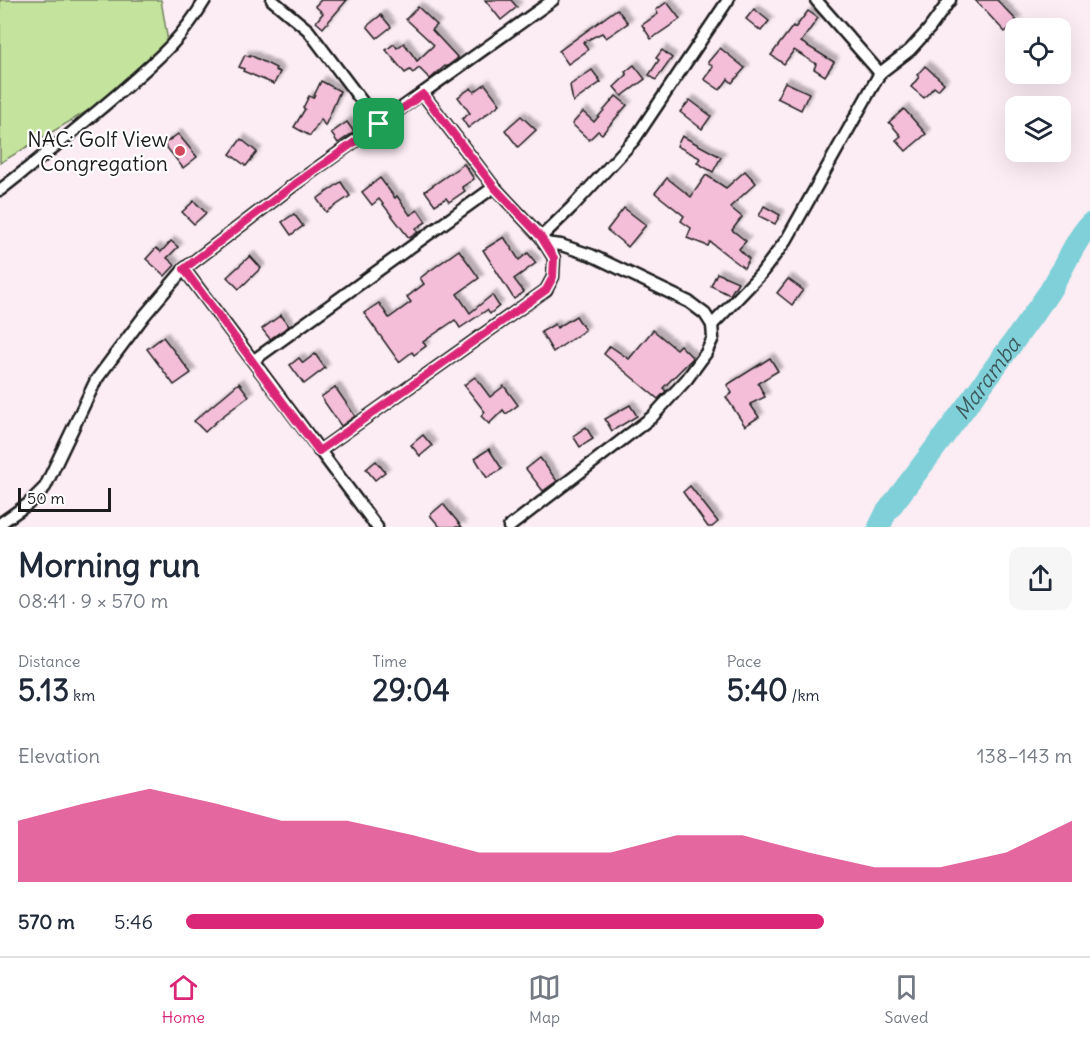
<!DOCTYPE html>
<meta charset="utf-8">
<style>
:root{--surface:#fff;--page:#f6f6f7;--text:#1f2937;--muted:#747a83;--line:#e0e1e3;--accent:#db2777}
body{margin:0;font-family:Delius,sans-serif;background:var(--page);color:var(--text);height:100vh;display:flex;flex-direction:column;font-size:22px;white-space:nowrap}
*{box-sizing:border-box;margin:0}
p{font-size:20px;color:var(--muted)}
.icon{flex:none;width:33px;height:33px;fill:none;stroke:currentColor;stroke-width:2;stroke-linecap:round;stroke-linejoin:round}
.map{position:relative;height:527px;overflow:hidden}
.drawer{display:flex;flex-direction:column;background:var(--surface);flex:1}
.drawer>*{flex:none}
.fabs{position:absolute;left:1005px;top:18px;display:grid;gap:12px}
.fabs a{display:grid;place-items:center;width:66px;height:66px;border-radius:12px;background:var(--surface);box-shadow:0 6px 24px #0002;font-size:30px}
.scale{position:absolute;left:18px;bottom:15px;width:93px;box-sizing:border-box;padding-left:6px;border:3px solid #1c1c1c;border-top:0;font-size:16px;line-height:21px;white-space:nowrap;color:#1c1c1c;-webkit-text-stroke:4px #fff;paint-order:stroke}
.pin{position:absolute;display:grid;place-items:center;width:51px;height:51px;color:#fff;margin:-26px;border-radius:12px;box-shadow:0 3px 9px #0006}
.round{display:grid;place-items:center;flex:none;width:63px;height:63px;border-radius:12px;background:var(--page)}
.overview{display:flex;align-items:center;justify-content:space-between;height:102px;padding:0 18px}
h1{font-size:33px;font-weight:700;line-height:45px}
.figures{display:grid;grid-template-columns:repeat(3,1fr);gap:9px;height:102px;padding:6px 18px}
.figures div{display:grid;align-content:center}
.figures b{font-size:30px;font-weight:700}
.figures small{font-size:16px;font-weight:400}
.figures p{font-size:16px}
.chart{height:168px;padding:12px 18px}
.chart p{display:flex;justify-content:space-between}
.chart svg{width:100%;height:108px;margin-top:6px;fill:var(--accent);opacity:.7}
ul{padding:0 18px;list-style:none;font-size:20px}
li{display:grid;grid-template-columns:96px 72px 1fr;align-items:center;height:45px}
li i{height:15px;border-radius:8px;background:var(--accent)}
.tabs{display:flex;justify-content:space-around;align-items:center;height:84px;border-top:2px solid var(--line);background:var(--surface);font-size:16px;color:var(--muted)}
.tabs a{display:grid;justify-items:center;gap:3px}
.tabs .selected{color:var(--accent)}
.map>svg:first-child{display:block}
.green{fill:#c4e49d;stroke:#70805c;stroke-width:1.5}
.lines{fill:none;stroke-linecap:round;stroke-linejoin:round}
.river{stroke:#7fd0d8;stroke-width:22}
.building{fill:#f4bed9;stroke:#1c1c1c;stroke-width:1.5;filter:url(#shadow)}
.minor-casing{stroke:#1c1c1c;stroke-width:15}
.minor{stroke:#fff;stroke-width:10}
.route-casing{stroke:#fff;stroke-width:12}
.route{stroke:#db2777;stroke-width:8}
.poi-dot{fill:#d1495b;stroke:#fff;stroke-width:2}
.labels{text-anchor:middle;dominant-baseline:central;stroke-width:4.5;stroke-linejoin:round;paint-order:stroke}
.poi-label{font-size:21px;fill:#1c1c1c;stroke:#fff;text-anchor:end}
.water-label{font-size:22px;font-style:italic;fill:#3f5b5e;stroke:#fff}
</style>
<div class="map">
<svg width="1090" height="527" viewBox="0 0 1090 527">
<defs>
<filter id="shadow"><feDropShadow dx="4.5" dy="-4.5" stdDeviation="1.5" flood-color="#0004"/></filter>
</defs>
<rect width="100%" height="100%" fill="#fcecf4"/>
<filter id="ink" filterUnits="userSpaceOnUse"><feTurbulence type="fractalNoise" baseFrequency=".0167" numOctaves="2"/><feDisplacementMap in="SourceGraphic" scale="12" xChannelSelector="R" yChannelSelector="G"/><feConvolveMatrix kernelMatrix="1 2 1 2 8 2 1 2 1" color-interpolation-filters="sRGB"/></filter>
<g filter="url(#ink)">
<path class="green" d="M0 0H161L168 42 126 88 0 163Z"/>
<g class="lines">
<path class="river" id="s1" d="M879 527 886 513C940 442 993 371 1045 298 1062 275 1071 245 1090 224"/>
</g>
<g class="building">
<path d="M321 0H347L323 28 316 22 323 13 315 6Z"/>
<path d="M485 0H511L517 7 501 20Z"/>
<path d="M975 0H997L1017 21 1005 32Z"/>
<path d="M667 2 680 19 651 39 642 25 658 14 656 10Z"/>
<path d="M418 7 437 25 432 30 458 58 446 67 445 66 430 79 419 68 413 73 410 70 405 73 386 50 394 44 397 48 404 43 417 61 434 45 406 19Z"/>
<path d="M617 9 628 23 606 38 602 33 583 42 588 50 568 64 559 51Z"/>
<path d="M754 9 769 21 761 31 746 19Z"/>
<path d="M808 11 818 18 801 42 834 62 825 76 814 69 816 64 794 50 784 64 771 55 793 26 795 28Z"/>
<path d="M381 15 391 27 377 38 367 26Z"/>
<path d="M720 48 745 68 732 83 728 79 720 90 704 79 713 67 708 62Z"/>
<path d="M662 50 672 58 656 80 649 75 659 60 656 58Z"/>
<path d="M245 55 250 57V55L276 68 275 70 280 72 274 84 243 71 244 69 239 67Z"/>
<path d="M634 65 645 79 622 96 614 87 627 75 625 72Z"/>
<path d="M925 66 944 83 938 90 934 87 924 98 911 87 919 77 917 75Z"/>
<path d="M592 70 601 82 573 102 570 85Z"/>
<path d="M321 81 340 91 325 126 321 119 310 136 294 127 305 109 303 108 309 96 313 98Z"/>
<path d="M785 82 809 93 801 110 777 98Z"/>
<path d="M485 84 500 104 468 128 462 119 470 113 458 97 471 88 474 92Z"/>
<path d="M616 96 627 105 602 134 598 131 589 140 572 124 583 112 594 122Z"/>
<path d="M690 100 711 116 702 129 680 112Z"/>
<path d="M904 109 926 134 906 151 896 140 901 136 889 122Z"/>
<path d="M521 116 536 130 518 147 505 130Z"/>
<path d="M347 122 354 132 338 143 331 133Z"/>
<path d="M178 134 197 157 183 168 164 144Z"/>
<path d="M682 136 721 157 713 172 697 163 700 158 677 146Z"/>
<path d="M241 139 257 152 246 166 230 154Z"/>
<path d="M464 164 474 179 462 187 465 191 449 202 446 198 435 205 425 191Z"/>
<path d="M745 171 756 183 730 207 742 217 732 230 746 241 739 249 749 259 744 268 710 242 708 246 687 238 691 228 681 221 684 216 655 193 667 178 691 197 706 175 726 188Z"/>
<path d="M380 178 395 198 397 196 410 215 418 210 426 222 415 229 418 232 409 238 379 199 372 205 362 192Z"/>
<path d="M341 182 350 196 326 212 317 199Z"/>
<path d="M194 201 206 213 194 224 182 212Z"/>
<path d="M764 206 780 215 775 224 759 216Z"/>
<path d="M624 208 646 225 628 247 607 230Z"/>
<path d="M294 214 303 226 291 235 282 222Z"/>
<path d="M504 237 519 260 528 253 536 263 514 279 524 292 514 299 483 250Z"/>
<path d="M171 241 178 247 167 258 175 265 165 276 146 259 156 248 161 252Z"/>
<path d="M459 250 479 278 457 294 470 313 492 295 499 306 490 314 487 310 460 328 455 320 423 342 426 346 414 355 412 352 399 362 364 313 379 303 389 318 411 302 407 297 424 284 420 278Z"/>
<path d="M250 256 261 268 239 289 227 277Z"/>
<path d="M717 273 738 282 730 295 711 286Z"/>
<path d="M788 279 803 290 792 305 777 293Z"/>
<path d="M281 315 289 326 270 339 262 329Z"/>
<path d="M576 316 585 330 553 352 541 332 555 324 557 328Z"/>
<path d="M653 330 676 349 680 345 693 358 663 388 666 391 658 399 604 354 610 346 629 359Z"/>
<path d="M163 337 191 373 174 385 147 349Z"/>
<path d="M315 354 325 368 304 384 290 365 299 358 303 363Z"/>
<path d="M770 358 778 371 758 383 765 397 750 404 759 417 745 426 726 397 732 393 727 385Z"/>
<path d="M475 377 490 397 504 386 518 405 506 414 503 410 489 424 481 416 485 412 464 385Z"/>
<path d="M239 383 249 396 219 419 205 432 194 421Z"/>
<path d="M335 387 355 416 341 426 321 397Z"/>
<path d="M630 405 637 416 612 431 605 419Z"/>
<path d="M586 427 593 439 580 447 573 436Z"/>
<path d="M423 435 432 446 420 456 411 445Z"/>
<path d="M489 449 502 469 487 478 475 458Z"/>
<path d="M540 458 557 481 543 491 526 469Z"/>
<path d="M376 461 385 472 375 480 366 469Z"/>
<path d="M690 486 718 522 712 527H708L683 492Z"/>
<path d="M443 504 462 527H440L430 515Z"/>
</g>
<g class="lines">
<defs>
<g id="minor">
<path d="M272 0 308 30 379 124"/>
<path d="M816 0 880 73"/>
<path d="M0 190C40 159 79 127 118 94 154 62 180 42 205 0"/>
<path d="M541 237 572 207 634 140 728 0"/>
<path d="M544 243 561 245 591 255 689 302 705 314 712 325"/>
<path d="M254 360 494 187"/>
<path d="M319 451 546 290 553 277 554 258 541 237 494 187 423 94"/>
<path d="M1 523 28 504 45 487 96 380 144 316 184 269"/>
<path d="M377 527 184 269 295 184 553 0"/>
<path d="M509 527 652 417 687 379 706 353 713 338 712 325 760 275 787 239 880 73 910 50 929 29 950 0"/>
</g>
</defs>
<use href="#minor" class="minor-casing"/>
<use href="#minor" class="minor"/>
</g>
</g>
<g class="lines" filter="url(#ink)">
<defs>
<path id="route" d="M423 94 494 187 541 237 554 258 553 277 546 290 319 451 184 269 295 184Z"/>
</defs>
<use href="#route" class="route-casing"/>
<use href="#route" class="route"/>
</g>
<circle class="poi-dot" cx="180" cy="151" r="6"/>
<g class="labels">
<g class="poi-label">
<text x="168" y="139">NAC: Golf View<tspan x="168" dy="24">Congregation</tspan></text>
</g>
<g class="water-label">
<text stroke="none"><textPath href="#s1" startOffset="184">Maramba</textPath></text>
</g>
</g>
</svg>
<div class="fabs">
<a><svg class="icon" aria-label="locate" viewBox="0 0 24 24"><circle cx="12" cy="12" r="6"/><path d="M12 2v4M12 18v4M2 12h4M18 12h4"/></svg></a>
<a><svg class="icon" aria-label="layers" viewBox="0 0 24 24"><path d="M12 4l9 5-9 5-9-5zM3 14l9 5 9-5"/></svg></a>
</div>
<div class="scale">50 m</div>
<div class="pin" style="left:379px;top:124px;background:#1e9e55"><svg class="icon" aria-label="arrive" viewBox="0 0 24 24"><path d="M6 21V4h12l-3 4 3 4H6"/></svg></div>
</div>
<section class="drawer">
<div class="overview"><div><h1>Morning run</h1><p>08:41 · 9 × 570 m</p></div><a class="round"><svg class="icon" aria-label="share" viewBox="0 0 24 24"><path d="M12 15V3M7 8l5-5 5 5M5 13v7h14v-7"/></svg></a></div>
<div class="figures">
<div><p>Distance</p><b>5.13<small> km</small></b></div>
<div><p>Time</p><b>29:04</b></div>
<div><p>Pace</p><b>5:40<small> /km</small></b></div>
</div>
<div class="chart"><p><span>Elevation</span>138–143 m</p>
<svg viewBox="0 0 160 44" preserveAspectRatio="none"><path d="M0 44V19L10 12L20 6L30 12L40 19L50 19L60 25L70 32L80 32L90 32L100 25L110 25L120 32L130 38L140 38L150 32L160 19V44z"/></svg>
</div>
<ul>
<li><b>570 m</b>5:46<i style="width:72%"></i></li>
</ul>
</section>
<nav class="tabs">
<a class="selected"><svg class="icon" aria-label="home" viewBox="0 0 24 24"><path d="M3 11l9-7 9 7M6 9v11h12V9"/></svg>Home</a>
<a><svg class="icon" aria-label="map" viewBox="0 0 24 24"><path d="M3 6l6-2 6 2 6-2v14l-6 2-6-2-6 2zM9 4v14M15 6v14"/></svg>Map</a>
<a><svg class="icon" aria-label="saved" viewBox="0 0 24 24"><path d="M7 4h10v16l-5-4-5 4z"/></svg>Saved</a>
</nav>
